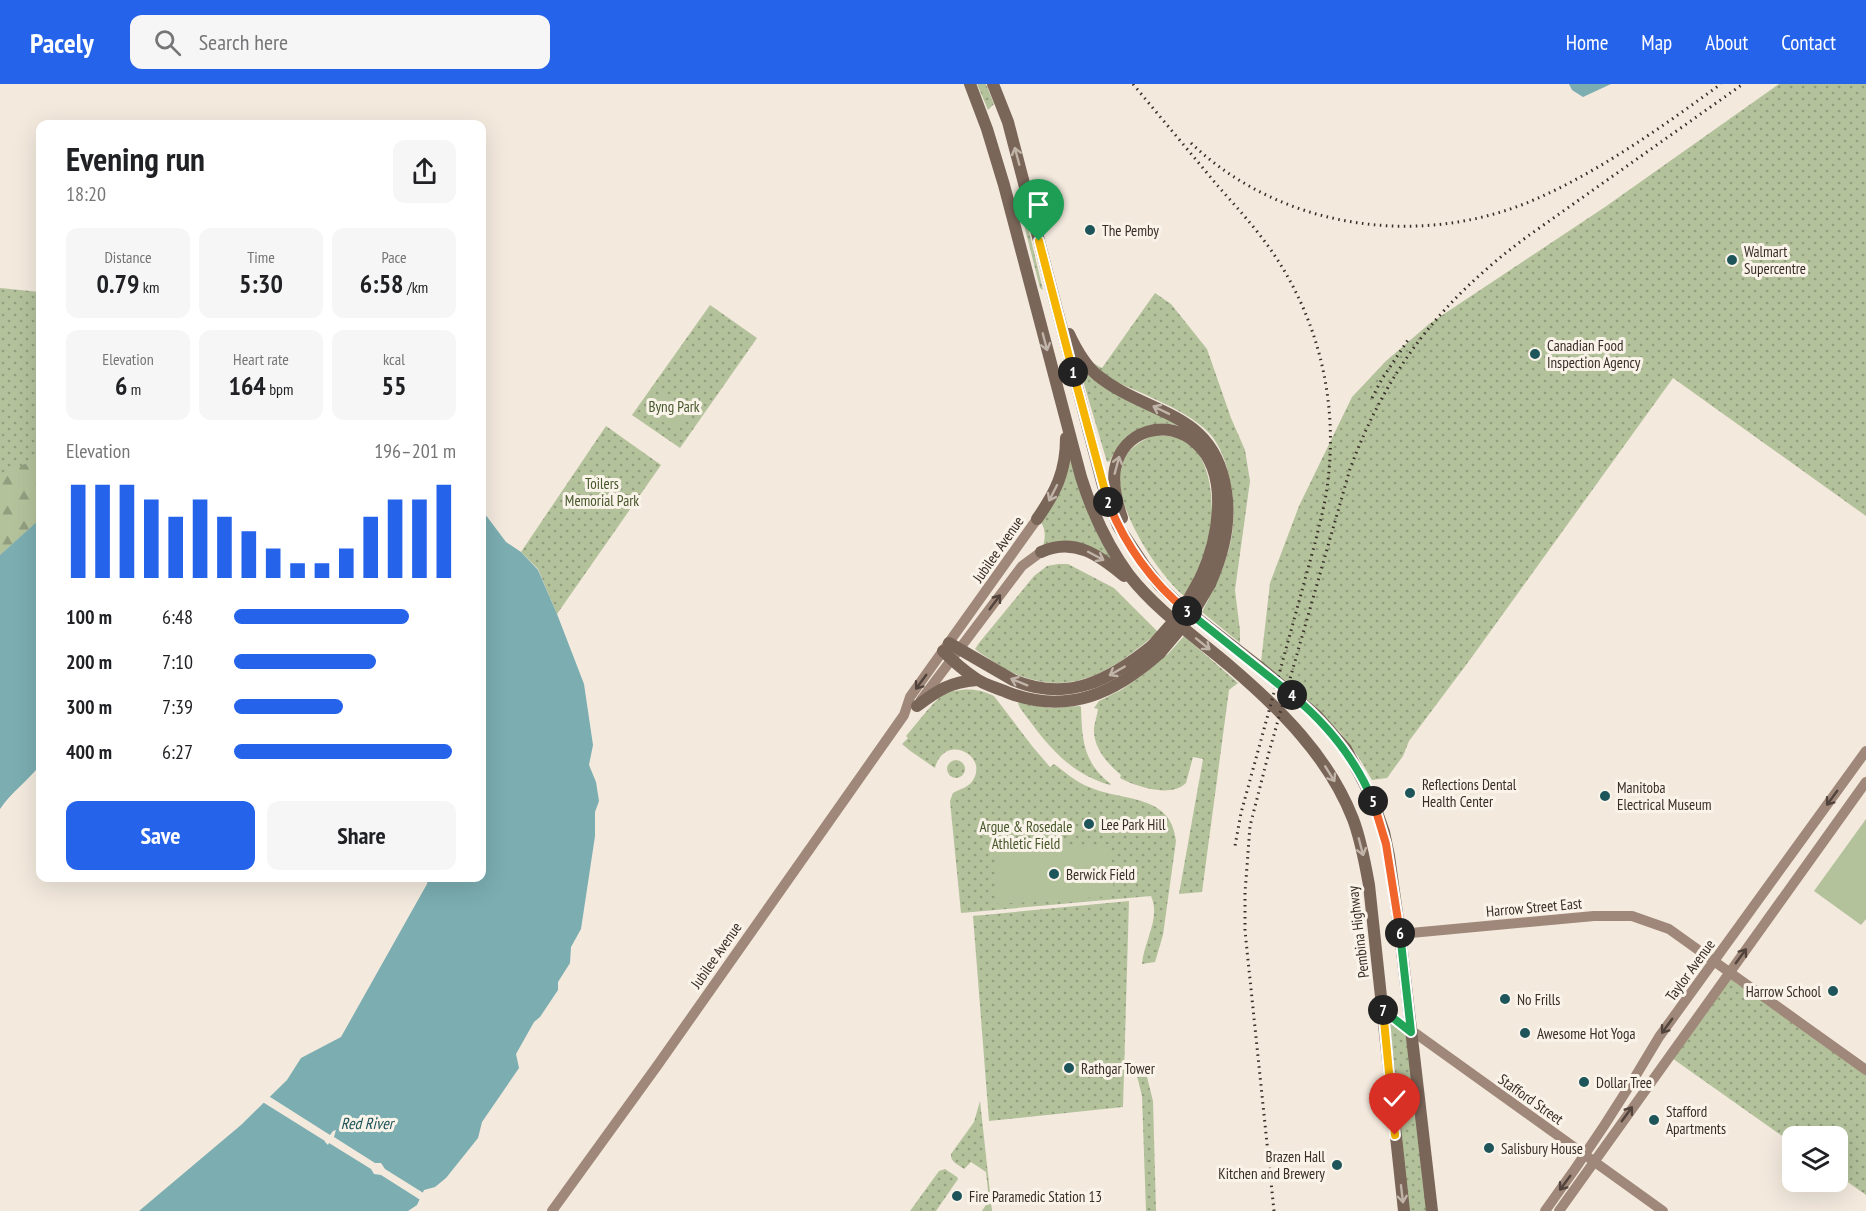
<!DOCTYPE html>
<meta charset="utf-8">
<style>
:root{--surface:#fff;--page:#f6f6f6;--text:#202124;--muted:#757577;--accent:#2563eb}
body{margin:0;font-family:"PT Sans Narrow",sans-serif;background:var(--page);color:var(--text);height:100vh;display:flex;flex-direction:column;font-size:22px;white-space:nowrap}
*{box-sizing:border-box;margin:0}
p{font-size:20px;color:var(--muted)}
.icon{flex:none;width:33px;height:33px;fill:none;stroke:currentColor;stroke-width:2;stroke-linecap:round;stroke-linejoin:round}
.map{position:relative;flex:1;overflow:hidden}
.drawer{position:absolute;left:36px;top:36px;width:450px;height:762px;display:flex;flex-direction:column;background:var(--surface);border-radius:12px;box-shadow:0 6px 24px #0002}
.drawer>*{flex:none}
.buttons{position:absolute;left:1782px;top:1042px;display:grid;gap:12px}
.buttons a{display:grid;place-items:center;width:66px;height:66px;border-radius:12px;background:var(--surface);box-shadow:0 6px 24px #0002;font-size:30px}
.pin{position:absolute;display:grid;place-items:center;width:51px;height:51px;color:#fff;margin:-62px -26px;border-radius:50% 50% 50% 0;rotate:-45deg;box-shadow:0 0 6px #0007}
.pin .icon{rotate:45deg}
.km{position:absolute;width:30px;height:30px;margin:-15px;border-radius:50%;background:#222;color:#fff;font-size:16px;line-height:30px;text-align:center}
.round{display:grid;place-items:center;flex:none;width:63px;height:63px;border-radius:12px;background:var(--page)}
.headline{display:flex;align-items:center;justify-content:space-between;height:102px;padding:0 30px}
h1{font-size:33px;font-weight:700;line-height:45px}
.metrics{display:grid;grid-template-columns:repeat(3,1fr);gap:9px;height:102px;padding:6px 30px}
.metrics div{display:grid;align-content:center;border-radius:12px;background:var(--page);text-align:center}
.metrics b{font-size:26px;font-weight:700}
.metrics small{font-size:16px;font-weight:400}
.metrics p{font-size:16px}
.chart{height:168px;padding:12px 30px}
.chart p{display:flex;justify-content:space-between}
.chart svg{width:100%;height:108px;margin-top:6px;stroke:var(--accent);stroke-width:6}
.action{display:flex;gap:12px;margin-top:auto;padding:12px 30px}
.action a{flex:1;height:69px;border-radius:12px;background:var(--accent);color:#fff;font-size:24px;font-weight:700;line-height:69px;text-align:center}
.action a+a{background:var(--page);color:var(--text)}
ul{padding:0 30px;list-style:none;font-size:20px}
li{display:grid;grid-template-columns:96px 72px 1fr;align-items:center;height:45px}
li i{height:15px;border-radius:8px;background:var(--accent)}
header{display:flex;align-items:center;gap:36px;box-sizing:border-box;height:84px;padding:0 30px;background:var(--accent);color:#fff}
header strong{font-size:28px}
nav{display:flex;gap:33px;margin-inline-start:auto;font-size:21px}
.search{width:420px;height:54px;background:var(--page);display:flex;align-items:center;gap:15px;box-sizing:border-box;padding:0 21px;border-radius:12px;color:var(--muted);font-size:22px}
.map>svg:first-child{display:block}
.green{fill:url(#green-dots)}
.forest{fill:url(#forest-firs)}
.pitch{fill:#b4c29c}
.water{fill:#7badb1}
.pier{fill:#f3e9dd}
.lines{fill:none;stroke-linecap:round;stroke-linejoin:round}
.secondary{stroke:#9f8879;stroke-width:10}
.primary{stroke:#7a6559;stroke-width:12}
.rail{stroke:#382e28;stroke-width:3;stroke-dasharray:1.5 4.5;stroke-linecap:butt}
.primary-bridge{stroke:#7a6559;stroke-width:12}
.oneway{stroke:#c0b3a8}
.oneway2{stroke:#52443c}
.split-1-casing{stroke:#fff;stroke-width:12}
.split-2-casing{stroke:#fff;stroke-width:12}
.split-3-casing{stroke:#fff;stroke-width:12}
.split-4-casing{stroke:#fff;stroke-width:12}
.split-5-casing{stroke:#fff;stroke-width:12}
.split-6-casing{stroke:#fff;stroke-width:12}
.split-7-casing{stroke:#fff;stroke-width:12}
.split-8-casing{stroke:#fff;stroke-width:12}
.split-1{stroke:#f5b400;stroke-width:8}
.split-2{stroke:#f5b400;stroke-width:8}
.split-3{stroke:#f0652b;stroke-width:8}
.split-4{stroke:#22a559;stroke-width:8}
.split-5{stroke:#22a559;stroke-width:8}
.split-6{stroke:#f0652b;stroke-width:8}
.split-7{stroke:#22a559;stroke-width:8}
.split-8{stroke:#f5b400;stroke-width:8}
.poi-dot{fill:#1d555a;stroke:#faf3e9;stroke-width:2}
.labels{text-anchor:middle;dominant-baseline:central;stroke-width:6;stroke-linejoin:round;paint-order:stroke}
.poi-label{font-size:15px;fill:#382e28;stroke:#faf3e9;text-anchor:start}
.park-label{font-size:15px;fill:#46572b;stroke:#faf3e9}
.street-label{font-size:15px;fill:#382e28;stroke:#faf3e9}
.water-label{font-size:16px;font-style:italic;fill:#1d555a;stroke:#faf3e9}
</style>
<header>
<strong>Pacely</strong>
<div class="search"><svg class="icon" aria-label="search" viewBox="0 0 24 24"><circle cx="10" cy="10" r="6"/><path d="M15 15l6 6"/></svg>Search here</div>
<nav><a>Home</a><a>Map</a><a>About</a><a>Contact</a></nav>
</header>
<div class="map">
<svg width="1866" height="1127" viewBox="0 0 1866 1127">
<defs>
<pattern id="green-dots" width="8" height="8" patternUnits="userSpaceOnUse" patternTransform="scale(1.5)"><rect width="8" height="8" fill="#b4c29c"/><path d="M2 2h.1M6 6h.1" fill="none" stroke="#939e7f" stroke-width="1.8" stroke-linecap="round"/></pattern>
<pattern id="forest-firs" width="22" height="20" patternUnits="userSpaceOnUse" patternTransform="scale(1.5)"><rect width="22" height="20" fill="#b4c29c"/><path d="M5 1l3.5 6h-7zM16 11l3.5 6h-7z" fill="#939e7f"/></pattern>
</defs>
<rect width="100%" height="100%" fill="#f3e9dd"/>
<g class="green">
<path d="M977 0H986L994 20 988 26Z"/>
<path d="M1779 0H1866V432L1673 294 1469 577 1409 657 1403 672 1387 694 1372 696 1359 674 1340 648 1261 578 1270 499 1299 422 1352 313 1386 277 1429 240 1605 123Z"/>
<path d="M1021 129H1022L1027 139 1043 206 1040 204Z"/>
<path d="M0 204 40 208V435L0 471Z"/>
<path d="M1155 209 1171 220 1207 265 1231 334 1245 366 1250 397 1235 506 1240 547V559L1202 528C1228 479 1242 443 1228 388 1224 372 1217 355 1204 344 1179 323 1144 311 1115 297L1103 289 1093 279 1102 284Z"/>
<path d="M710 221 757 254 680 364 632 331Z"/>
<path d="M1082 282 1180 342C1149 333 1123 349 1110 377L1107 378 1079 283Z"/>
<path d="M1066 338 1081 393 1130 492 1081 464 1041 468C1045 457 1047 448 1041 438L1055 407Z"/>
<path d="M606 342 661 381 557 530 538 485 521 468Z"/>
<path d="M1154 351C1168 352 1183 352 1193 363 1218 388 1216 455 1200 484 1195 493 1189 502 1184 512 1157 489 1114 423 1120 387 1123 368 1138 358 1154 351Z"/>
<path d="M1058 480H1068L1114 504 1158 548C1117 583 1077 613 1021 592 1006 587 993 577 980 569L975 565 979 559 1034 492 1047 482Z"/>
<path d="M1184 552 1238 599 1229 606 1202 808 1179 810 1203 675 1193 673 1186 699C1171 714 1137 703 1120 694L1121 691C1108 680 1093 664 1094 644 1095 638 1097 631 1098 625L1094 624 1099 617 1121 606 1144 590 1169 569Z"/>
<path d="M953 603 954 607C969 604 980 605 994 612L1032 662 1050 683 1054 680C1065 688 1076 698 1089 703 1123 718 1171 709 1176 757L1163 851 1155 878 1142 880C1144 857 1161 834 1151 812L961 829 950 717 953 709C960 705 969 703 973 696 989 671 944 648 935 684L909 666 902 660 908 654 906 652C921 635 933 616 953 603Z"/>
<path d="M1020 618 1051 624 1080 622 1081 623C1082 655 1083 679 1111 700L1110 701C1066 688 1046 659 1020 624L1018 619Z"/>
<circle cx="956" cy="685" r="9"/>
<path d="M1129 817 1123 1023 989 1037 973 832Z"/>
<path d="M1729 889 1866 986V1111L1838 1091V1053H1792V1059L1669 972Z"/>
<path d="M1383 926 1411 948 1432 1127H1404Z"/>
<path d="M1137 992 1147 993 1153 1017 1156 1127H1146L1142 1012Z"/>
<path d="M980 1017 992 1127H982L989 1116 986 1088 971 1078 964 1085C959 1081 950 1078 951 1070L974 1038Z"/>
<path d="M945 1085 957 1093 958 1095 936 1127H910L939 1087Z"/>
</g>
<path class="forest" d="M36 375H40V435L0 471V398L9 387Z"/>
<g class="pitch">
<path d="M661 311 689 331 677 348 649 328Z"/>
<path d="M1866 735V835L1861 841 1814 807Z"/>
<path d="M1110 760 1114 812 998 820 995 768Z"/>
</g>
<g class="water">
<path d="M1569 0H1611L1583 13 1572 6Z"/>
<path d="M482 426 506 458 521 468 538 486 557 530 584 600 593 661 589 681 596 698 599 717 595 728V752L581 845 571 863 570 879 558 898V906L540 933 534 938 516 970 519 984 482 1038 478 1054 446 1094 435 1103 424 1106 417 1121 408 1127H139L241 1041 287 996 301 974 341 953 427 800 428 794H482Z"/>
<path d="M40 435V681C27 698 12 707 0 725V471Z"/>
</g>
<path class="pier" d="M267 1011 330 1051 333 1047 336 1046 334 1053 375 1079H381L385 1085 425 1110 422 1117 381 1091 374 1090 371 1085 329 1059 328 1061 325 1058V1057L261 1017Z"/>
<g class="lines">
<g class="secondary">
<path d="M921 616 1022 482 1041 468"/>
<path d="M1400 850 1594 832H1632L1669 845 1866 986"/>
<path d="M1383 926 1663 1127"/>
<path d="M552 1127 657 982 904 631 910 613 1037 435"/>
<path d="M1545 1127C1586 1071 1624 1013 1659 953L1866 667"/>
<path d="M1559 1127 1866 698"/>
</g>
<g class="primary">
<path d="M970 0 987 45 1004 101 1081 393C1092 428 1107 461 1129 491 1157 527 1196 553 1231 583 1280 625 1329 673 1353 735 1361 756 1365 779 1369 801L1404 1127"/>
<path d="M993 0 1008 38 1103 402 1118 442 1146 484 1160 502 1180 521 1263 586 1316 631 1346 665 1372 714 1384 748 1389 772 1400 850 1432 1127"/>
<path d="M1069 250C1076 265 1084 280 1097 291 1149 333 1214 325 1226 407 1231 438 1223 471 1210 500"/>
<path d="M1122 434C1117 419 1112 401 1115 385 1122 346 1168 333 1196 359 1231 390 1218 456 1201 493"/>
<path d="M1037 435C1056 408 1066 387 1066 354"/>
<path d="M1041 468C1074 453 1099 471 1124 492"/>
<path d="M949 559 1013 596C1068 619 1110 596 1152 562"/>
<path d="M943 567C953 577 963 586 975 594 984 601 998 604 1009 609 1069 631 1115 609 1160 569"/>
<path d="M917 622C938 606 950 598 977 596"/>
</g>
<g class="rail">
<path d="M1133 0C1161 34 1189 67 1217 101 1240 127 1264 153 1282 183 1321 247 1337 322 1328 396 1326 417 1320 438 1315 459L1241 729 1235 762"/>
<path d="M1191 59C1282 146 1422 165 1536 115 1602 86 1663 42 1721 0"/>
<path d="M1372 314 1382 295 1410 253"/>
<path d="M1274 1127 1245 847V809L1250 742 1269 668 1350 385C1387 285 1442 215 1528 152L1743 0"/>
</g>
<g class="primary-bridge">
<path d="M1152 562 1181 529 1201 493"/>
<path d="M1160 569 1192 531 1210 500"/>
</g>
</g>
<defs><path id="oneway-shaft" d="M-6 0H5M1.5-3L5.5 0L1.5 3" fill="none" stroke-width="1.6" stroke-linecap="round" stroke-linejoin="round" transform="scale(1.5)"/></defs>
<g class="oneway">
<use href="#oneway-shaft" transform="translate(1017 72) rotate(-105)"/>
<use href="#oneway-shaft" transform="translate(1045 258) rotate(75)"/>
<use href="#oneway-shaft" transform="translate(1161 326) rotate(-154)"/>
<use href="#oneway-shaft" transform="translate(1117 381) rotate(-75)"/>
<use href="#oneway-shaft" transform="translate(1053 409) rotate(117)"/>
<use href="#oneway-shaft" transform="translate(1096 472) rotate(28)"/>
<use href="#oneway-shaft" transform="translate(1203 560) rotate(39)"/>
<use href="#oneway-shaft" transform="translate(1117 587) rotate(150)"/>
<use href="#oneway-shaft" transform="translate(1019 598) rotate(-158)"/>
<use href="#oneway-shaft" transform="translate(1330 690) rotate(58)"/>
<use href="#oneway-shaft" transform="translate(1361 763) rotate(75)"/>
<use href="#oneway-shaft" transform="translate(1402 1110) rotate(83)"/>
</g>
<g class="oneway2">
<use href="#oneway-shaft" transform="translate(995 518) rotate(-53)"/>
<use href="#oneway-shaft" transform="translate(921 598) rotate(126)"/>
<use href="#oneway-shaft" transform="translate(1832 714) rotate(126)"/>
<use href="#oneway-shaft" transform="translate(1741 872) rotate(-54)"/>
<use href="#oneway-shaft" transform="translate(1667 942) rotate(126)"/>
<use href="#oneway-shaft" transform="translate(1627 1030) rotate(-54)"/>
<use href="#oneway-shaft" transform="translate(1565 1099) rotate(126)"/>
</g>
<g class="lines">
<defs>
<path id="split-1" d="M1039 157 1073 288"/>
<path id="split-2" d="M1073 288 1108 418"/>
<path id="split-3" d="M1108 418C1124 459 1152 499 1187 527"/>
<path id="split-4" d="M1187 527 1292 611"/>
<path id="split-5" d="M1292 611C1328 641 1355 674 1373 717"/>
<path id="split-6" d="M1373 717 1386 760 1400 849"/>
<path id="split-7" d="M1383 926 1411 948 1400 849"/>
<path id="split-8" d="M1383 926 1395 1051"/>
</defs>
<use href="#split-1" class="split-1-casing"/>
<use href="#split-2" class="split-2-casing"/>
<use href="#split-3" class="split-3-casing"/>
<use href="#split-4" class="split-4-casing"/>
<use href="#split-5" class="split-5-casing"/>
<use href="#split-6" class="split-6-casing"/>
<use href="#split-7" class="split-7-casing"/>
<use href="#split-8" class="split-8-casing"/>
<use href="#split-1" class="split-1"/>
<use href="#split-2" class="split-2"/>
<use href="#split-3" class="split-3"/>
<use href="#split-4" class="split-4"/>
<use href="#split-5" class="split-5"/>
<use href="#split-6" class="split-6"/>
<use href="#split-7" class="split-7"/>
<use href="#split-8" class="split-8"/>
</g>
<g class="poi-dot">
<circle cx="1090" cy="146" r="6"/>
<circle cx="1732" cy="176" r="6"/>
<circle cx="1535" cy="270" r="6"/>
<circle cx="1410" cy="709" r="6"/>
<circle cx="1605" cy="712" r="6"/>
<circle cx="1089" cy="740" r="6"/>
<circle cx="1054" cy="790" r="6"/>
<circle cx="1833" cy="907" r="6"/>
<circle cx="1505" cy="915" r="6"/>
<circle cx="1525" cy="949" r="6"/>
<circle cx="1069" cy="984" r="6"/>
<circle cx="1584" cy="998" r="6"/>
<circle cx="1654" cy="1036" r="6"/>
<circle cx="1489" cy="1064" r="6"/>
<circle cx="1337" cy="1081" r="6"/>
<circle cx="957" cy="1112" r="6"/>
</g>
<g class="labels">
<g class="poi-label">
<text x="1102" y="146">The Pemby</text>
<text x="1744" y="167">Walmart<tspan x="1744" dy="17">Supercentre</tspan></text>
<text x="1547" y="261">Canadian Food<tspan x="1547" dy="17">Inspection Agency</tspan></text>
<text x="1422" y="700">Reflections Dental<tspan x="1422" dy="17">Health Center</tspan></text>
<text x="1617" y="703">Manitoba<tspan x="1617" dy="17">Electrical Museum</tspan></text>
<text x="1101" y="740">Lee Park Hill</text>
<text x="1066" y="790">Berwick Field</text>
<text x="1821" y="907" text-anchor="end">Harrow School</text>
<text x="1517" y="915">No Frills</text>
<text x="1537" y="949">Awesome Hot Yoga</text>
<text x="1081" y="984">Rathgar Tower</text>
<text x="1596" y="998">Dollar Tree</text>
<text x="1666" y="1027">Stafford<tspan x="1666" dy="17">Apartments</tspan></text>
<text x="1501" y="1064">Salisbury House</text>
<text x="1325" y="1072" text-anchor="end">Brazen Hall<tspan x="1325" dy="17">Kitchen and Brewery</tspan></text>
<text x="969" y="1112">Fire Paramedic Station 13</text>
</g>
<g class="park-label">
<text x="674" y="322">Byng Park</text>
<text x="602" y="399">Toilers<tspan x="602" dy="17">Memorial Park</tspan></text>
<text x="1026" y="742">Argue &amp; Rosedale<tspan x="1026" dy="17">Athletic Field</tspan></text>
</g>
<g class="street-label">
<text transform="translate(998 465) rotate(-55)">Jubilee Avenue</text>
<text transform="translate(1534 823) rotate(-5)">Harrow Street East</text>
<text transform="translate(1358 848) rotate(-97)">Pembina Highway</text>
<text transform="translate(716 871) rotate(-55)">Jubilee Avenue</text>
<text transform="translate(1690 886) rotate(-54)">Taylor Avenue</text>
<text transform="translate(1531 1015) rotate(35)">Stafford Street</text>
</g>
<g class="water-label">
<text x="367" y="1039">Red River</text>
</g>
</g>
</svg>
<div class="buttons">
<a><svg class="icon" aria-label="layers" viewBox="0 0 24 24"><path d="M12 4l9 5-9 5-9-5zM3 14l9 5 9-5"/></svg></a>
</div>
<div class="pin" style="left:1039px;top:157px;background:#1e9e55"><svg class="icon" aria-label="arrive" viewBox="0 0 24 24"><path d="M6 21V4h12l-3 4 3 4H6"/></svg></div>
<div class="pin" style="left:1395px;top:1051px;background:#d93025"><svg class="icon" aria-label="check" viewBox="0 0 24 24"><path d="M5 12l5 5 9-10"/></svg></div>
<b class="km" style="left:1073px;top:288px">1</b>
<b class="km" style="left:1108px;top:418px">2</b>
<b class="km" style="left:1187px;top:527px">3</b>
<b class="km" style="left:1292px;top:611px">4</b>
<b class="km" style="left:1373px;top:717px">5</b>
<b class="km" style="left:1400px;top:849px">6</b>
<b class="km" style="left:1383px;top:926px">7</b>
<section class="drawer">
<div class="headline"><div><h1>Evening run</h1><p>18:20</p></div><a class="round"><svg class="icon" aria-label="share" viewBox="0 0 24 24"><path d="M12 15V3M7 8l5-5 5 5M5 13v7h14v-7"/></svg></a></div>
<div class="metrics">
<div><p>Distance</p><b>0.79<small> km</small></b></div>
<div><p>Time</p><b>5:30</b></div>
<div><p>Pace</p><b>6:58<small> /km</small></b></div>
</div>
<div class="metrics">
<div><p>Elevation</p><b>6<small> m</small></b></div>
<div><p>Heart rate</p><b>164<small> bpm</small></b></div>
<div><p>kcal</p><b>55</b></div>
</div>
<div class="chart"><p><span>Elevation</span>196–201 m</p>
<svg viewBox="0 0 160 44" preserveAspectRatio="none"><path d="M5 44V6M15 44V6M25 44V6M35 44V12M45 44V19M55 44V12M65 44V19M75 44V25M85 44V32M95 44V38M105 44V38M115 44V32M125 44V19M135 44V12M145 44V12M155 44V6"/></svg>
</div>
<ul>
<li><b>100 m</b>6:48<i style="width:79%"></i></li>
<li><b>200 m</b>7:10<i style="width:64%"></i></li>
<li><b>300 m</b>7:39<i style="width:49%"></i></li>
<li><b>400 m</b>6:27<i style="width:98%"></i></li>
</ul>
<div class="action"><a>Save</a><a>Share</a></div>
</section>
</div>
